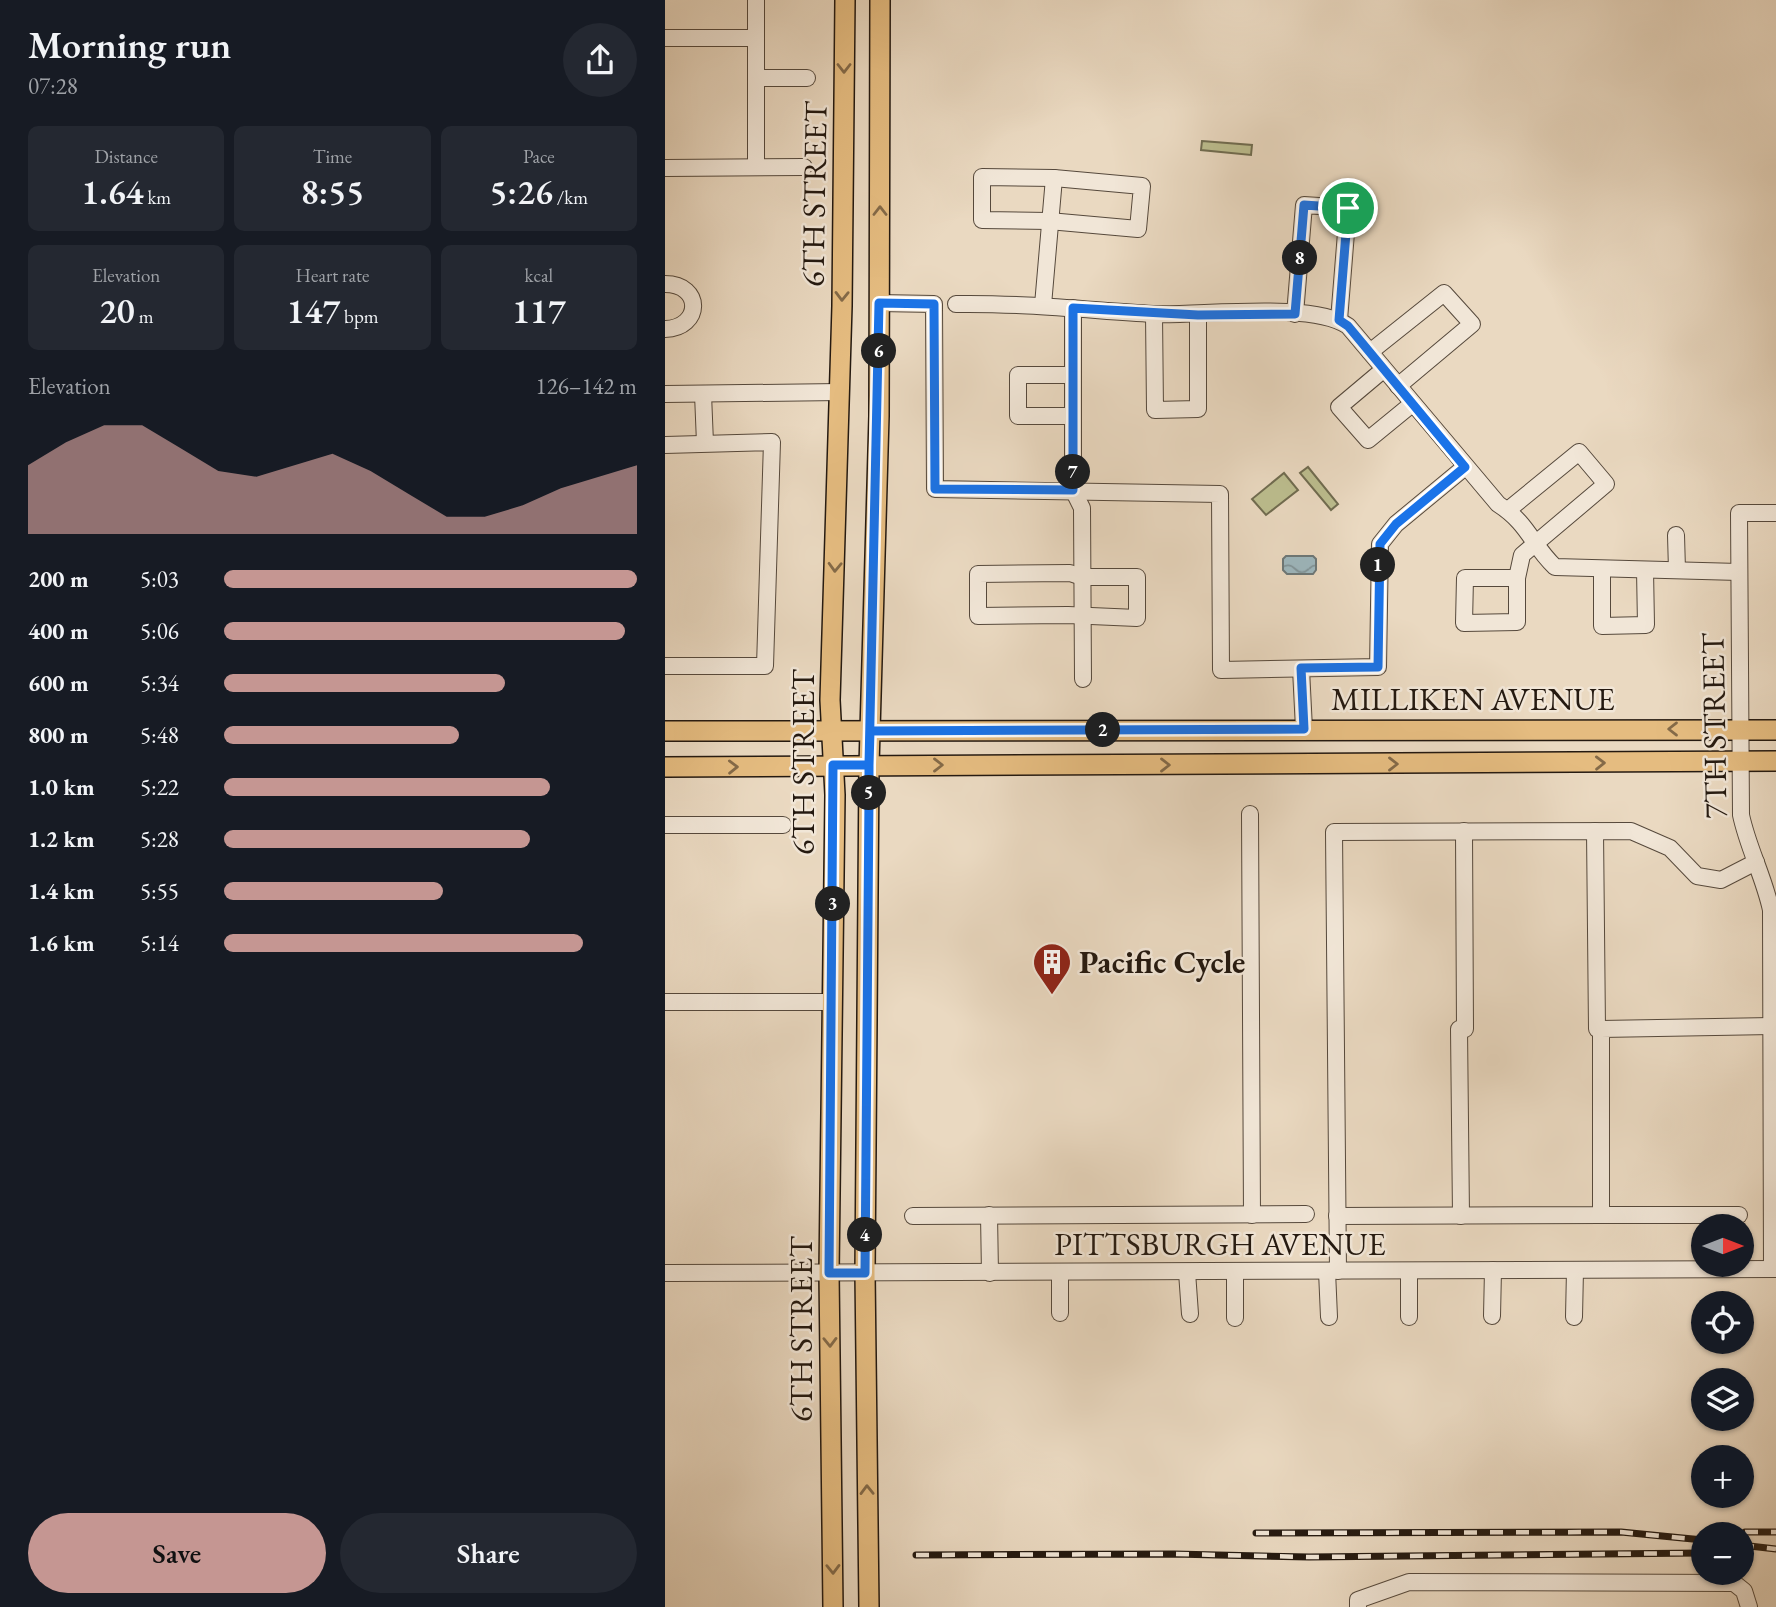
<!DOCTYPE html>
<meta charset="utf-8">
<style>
:root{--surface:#171b24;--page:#242831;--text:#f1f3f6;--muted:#9ea1a6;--accent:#c59692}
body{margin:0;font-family:"EB Garamond",serif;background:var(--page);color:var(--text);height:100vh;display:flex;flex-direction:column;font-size:26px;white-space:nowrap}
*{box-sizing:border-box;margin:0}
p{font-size:23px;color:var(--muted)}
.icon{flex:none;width:38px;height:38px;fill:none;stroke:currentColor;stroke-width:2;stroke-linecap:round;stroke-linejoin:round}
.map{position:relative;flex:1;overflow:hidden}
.drawer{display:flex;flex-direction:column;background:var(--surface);width:665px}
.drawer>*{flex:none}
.needle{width:46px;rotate:90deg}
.tools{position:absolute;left:1026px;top:1214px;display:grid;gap:14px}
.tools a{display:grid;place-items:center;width:63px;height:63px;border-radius:50%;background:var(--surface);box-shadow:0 2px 5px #0004;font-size:35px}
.pin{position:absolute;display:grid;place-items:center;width:60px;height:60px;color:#fff;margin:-30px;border:4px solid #fff;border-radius:50%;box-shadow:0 2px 7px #0007}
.km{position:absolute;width:35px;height:35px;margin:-18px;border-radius:50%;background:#222;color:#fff;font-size:19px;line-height:35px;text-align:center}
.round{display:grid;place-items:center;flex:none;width:74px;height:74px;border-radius:37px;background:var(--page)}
.headline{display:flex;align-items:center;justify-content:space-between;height:119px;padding:0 28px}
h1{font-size:38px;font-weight:600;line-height:52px}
.figures{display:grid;grid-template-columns:repeat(3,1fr);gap:10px;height:119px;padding:7px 28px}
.figures div{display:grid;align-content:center;border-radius:10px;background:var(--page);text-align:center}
.figures b{font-size:35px;font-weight:600}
.figures small{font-size:19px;font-weight:400}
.figures p{font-size:19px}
.chart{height:196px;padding:14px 28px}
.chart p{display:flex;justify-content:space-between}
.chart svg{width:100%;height:126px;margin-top:7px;fill:var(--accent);opacity:.7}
.primary-button{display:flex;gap:14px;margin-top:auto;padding:14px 28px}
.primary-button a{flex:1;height:80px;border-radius:42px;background:var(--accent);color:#111;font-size:28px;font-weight:600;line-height:80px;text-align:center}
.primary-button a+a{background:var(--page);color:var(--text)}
ul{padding:0 28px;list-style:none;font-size:23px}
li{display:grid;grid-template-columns:112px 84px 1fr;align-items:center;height:52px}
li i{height:18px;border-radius:9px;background:var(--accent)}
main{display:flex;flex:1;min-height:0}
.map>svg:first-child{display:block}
.grass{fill:#bcbe8f;stroke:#706c50;stroke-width:2}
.water{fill:url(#water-waves);stroke:#6d7878;stroke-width:2}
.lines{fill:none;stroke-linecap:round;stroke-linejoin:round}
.minor-casing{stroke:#56493c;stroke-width:18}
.major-casing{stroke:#241910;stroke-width:22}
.minor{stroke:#f1e6d7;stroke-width:16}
.major{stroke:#e5bc80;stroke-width:19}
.rail-casing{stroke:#241910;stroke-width:7}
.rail{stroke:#f1e6d7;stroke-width:4.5;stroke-dasharray:13;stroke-linecap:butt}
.oneway{stroke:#846a48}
.route-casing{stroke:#fff;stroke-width:14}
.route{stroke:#1a73e8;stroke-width:9}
.labels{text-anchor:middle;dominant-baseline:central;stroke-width:5;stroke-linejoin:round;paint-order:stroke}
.street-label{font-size:32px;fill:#241910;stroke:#f1e6d7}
.poi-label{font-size:32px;font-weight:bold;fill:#241910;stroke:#f1e6d7;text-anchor:start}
</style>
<main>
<section class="drawer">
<div class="headline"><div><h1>Morning run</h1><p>07:28</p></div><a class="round"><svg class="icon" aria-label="share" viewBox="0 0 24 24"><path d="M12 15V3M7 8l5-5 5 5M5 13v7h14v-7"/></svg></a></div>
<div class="figures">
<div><p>Distance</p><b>1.64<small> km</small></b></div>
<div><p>Time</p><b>8:55</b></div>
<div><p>Pace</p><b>5:26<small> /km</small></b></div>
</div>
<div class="figures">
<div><p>Elevation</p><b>20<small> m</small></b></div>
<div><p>Heart rate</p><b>147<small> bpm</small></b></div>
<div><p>kcal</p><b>117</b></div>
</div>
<div class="chart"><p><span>Elevation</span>126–142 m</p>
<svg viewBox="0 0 160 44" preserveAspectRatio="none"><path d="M0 44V20L10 12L20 6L30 6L40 14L50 22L60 24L70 20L80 16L90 22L100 30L110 38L120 38L130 34L140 28L150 24L160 20V44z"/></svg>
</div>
<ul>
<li><b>200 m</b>5:03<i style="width:100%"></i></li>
<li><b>400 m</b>5:06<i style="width:97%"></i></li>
<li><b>600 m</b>5:34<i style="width:68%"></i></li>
<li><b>800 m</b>5:48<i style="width:57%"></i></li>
<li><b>1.0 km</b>5:22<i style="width:79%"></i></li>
<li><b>1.2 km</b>5:28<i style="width:74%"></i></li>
<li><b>1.4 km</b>5:55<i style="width:53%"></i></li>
<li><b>1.6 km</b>5:14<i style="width:87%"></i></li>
</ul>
<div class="primary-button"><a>Save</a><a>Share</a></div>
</section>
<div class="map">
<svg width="1111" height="1607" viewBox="0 0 1111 1607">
<defs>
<pattern id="water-waves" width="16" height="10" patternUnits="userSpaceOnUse" patternTransform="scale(1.75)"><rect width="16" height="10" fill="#9db7be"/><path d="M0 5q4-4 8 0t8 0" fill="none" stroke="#809499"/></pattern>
</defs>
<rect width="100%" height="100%" fill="#ead9c1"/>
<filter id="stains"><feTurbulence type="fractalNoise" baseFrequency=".00286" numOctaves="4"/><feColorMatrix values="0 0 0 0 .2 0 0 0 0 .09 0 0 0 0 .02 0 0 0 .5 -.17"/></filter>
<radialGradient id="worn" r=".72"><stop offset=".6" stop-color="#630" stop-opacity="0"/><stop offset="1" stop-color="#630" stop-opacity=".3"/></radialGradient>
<g class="grass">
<path d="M537 141 587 145 586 155 536 150Z"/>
<path d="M643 467 673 504 666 510 635 473Z"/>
<path d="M619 473 633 490 601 515 587 499Z"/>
</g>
<path class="water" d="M621 556H648L651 559V570L648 574H622L618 570V559Z"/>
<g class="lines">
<defs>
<g id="minor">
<path d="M0 38H91"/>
<path d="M91 78H142"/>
<path d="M91 167V0"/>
<path d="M0 168 139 167"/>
<path d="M317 177 389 178 477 186 473 229 384 221 317 220Z"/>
<path d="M0 284C38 284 37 328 0 329"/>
<path d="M214 303 269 304 270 489 555 494 556 670 713 667 715 544 731 524 800 467"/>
<path d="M291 304C357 303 422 310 488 314 535 316 648 301 683 326L833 504C864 524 866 544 890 567L1074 572"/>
<path d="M378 305 389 178"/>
<path d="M408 308V490L417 508 418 679"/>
<path d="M489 314 490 410 533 409V315"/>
<path d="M630 314 639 205 683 208 674 320"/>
<path d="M705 352 779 293 807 324 733 386"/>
<path d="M718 370 674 407 703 440 747 404"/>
<path d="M407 375H353V416H407"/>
<path d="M0 394 175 392"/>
<path d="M38 394 40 443"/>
<path d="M0 445 107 442 100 666H0"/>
<path d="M843 510 914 452 941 484 857 555 852 578V622L799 623 800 578H852"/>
<path d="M1011 535 1012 570"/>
<path d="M937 570V626L981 625 980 570"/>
<path d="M405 573 417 577H472V618L403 615 313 616V574Z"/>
<path d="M636 669 639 729"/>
<path d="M585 814 587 1215"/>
<path d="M0 825H118"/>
<path d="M799 831 800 1029"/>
<path d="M930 831 932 1029"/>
<path d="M0 1002H167"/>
<path d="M794 1029 796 1216"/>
<path d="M324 1215 325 1273"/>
<path d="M936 1215H1074"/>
<path d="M248 1216 641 1214"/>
<path d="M672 1216 936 1215V1029L1107 1026"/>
<path d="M1107 1269 1106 910C1099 877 1083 848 1076 815L1074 513H1111"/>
<path d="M662 1271 664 1317"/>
<path d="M673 1271 669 832 966 831 1005 848 1032 876 1056 880 1091 862"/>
<path d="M744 1271V1317"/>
<path d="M522 1272 525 1314"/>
<path d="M570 1272V1318"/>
<path d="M0 1273 1111 1269"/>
<path d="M395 1273V1313"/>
<path d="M827 1316 828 1270"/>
<path d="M909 1317 910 1270"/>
<path d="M693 1607V1600L744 1582 1069 1583 1079 1591 1084 1607"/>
</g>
<g id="major">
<path d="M0 731 1111 730"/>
<path d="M0 767 1111 761"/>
<path d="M168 1607 164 1273 170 795 165 700 177 306 180 0"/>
<path d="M204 1607 200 1273 204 766 214 416 215 0"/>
</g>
</defs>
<use href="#minor" class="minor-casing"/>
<use href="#major" class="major-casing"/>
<use href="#minor" class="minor"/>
<use href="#major" class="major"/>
<defs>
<g id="rail">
<path d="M1080 1532H1111"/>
<path d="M591 1533 956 1532 1038 1540"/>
<path d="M1076 1545 1111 1549"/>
<path d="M251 1555 509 1554 644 1557 1038 1553"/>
</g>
</defs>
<use href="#rail" class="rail-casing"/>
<use href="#rail" class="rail"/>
</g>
<defs><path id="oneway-chevron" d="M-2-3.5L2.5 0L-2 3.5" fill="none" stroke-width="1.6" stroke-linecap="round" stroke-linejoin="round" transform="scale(1.75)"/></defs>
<g class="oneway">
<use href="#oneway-chevron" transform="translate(179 68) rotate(90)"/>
<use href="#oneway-chevron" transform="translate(215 211) rotate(-90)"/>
<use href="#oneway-chevron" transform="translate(177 296) rotate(91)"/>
<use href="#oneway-chevron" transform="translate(170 567) rotate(92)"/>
<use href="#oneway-chevron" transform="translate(1008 729) rotate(-180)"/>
<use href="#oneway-chevron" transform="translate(935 763) rotate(-1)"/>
<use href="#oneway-chevron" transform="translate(728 764)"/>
<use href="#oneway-chevron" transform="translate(273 765)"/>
<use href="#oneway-chevron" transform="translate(500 765)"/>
<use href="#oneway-chevron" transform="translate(68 767) rotate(-1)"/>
<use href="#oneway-chevron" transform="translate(165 1342) rotate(89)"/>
<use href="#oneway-chevron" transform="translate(202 1490) rotate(-91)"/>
<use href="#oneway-chevron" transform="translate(168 1569) rotate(89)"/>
</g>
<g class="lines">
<defs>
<path id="route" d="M683 208 674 320 683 326 800 467 731 524 715 544 713 667 636 668 639 729 205 731 204 765H168L164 1273H200L204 797V765L214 303 269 304 270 489 408 490V308L533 315 630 314 639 205 683 208"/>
</defs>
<use href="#route" class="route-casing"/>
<use href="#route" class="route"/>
</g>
<defs>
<symbol id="building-pin" viewBox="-11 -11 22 30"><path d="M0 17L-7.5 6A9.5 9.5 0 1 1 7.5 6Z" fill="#8f2418" stroke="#f1e6d7"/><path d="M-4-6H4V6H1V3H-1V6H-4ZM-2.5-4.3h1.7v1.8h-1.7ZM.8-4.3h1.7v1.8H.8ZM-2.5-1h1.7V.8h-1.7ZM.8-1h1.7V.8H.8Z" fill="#fff"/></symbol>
</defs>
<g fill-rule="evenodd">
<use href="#building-pin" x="365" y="940" width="44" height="60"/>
</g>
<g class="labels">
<g class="street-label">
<text transform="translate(149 194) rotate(-89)">6TH STREET</text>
<text x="808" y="699">MILLIKEN AVENUE</text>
<text transform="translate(1049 726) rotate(-91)">7TH STREET</text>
<text transform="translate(138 762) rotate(-90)">6TH STREET</text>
<text x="555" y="1244">PITTSBURGH AVENUE</text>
<text transform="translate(136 1329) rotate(-90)">6TH STREET</text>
</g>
<g class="poi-label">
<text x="414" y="962">Pacific Cycle</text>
</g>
</g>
<rect width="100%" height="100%" filter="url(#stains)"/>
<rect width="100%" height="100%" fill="url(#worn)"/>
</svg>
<div class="tools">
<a><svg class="needle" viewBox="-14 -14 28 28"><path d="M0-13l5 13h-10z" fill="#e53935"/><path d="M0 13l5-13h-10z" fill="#9ea1a6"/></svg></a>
<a><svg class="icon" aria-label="locate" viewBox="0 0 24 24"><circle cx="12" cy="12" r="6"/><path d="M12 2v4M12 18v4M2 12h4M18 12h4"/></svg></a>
<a><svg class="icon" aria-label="layers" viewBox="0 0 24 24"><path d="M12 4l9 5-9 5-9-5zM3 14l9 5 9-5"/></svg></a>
<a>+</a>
<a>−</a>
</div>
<div class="pin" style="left:683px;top:208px;background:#1e9e55"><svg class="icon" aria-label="arrive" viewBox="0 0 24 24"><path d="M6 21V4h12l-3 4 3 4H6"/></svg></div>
<b class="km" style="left:713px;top:565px">1</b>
<b class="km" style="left:438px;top:730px">2</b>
<b class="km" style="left:168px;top:904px">3</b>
<b class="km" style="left:200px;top:1235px">4</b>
<b class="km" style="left:204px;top:793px">5</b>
<b class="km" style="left:214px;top:351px">6</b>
<b class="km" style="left:408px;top:472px">7</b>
<b class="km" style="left:635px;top:258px">8</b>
</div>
</main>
